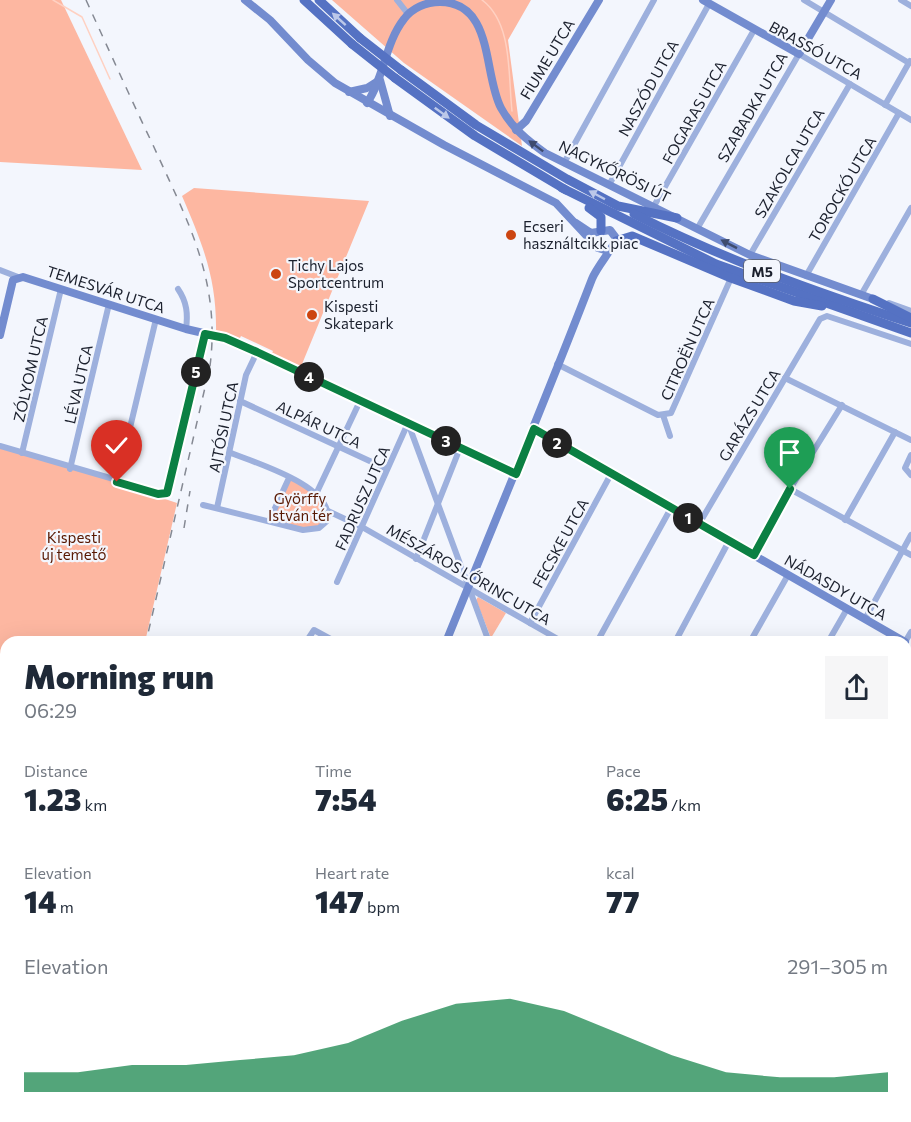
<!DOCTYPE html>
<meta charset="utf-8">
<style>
:root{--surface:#fff;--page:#f6f6f7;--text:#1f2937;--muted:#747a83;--accent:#0b8043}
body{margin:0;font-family:Commissioner,sans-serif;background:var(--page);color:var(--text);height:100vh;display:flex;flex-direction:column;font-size:22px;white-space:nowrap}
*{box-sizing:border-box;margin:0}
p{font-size:20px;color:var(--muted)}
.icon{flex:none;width:33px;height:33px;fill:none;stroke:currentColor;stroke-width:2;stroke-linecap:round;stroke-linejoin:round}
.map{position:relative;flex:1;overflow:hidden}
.side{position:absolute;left:0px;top:636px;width:912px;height:486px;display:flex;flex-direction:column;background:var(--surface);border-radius:18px 18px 0 0;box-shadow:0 6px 24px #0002}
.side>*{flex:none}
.pin{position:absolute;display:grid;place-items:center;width:51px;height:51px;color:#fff;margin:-62px -26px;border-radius:50% 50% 50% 0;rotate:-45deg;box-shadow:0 0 6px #0007}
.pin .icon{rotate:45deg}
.km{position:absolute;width:30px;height:30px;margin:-15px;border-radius:50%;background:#222;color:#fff;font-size:16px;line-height:30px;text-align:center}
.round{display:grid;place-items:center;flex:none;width:63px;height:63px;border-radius:0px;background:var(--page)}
.overview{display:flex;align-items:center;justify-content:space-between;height:102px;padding:0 24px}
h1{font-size:33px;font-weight:800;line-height:45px}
.stats{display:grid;grid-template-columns:repeat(3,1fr);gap:9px;height:102px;padding:6px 24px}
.stats div{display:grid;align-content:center}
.stats b{font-size:30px;font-weight:800}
.stats small{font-size:16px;font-weight:400}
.stats p{font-size:16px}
.chart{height:168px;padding:12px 24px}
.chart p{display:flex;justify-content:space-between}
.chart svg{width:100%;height:108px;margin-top:6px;fill:var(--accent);opacity:.7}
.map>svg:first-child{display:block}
.green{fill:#fdb7a1}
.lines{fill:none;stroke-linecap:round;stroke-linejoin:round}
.stream{stroke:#ffd1c2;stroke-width:1.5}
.street{stroke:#9db0dd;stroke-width:6}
.secondary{stroke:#738ccf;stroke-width:8}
.primary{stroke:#5572c3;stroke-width:9}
.tram{stroke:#858993;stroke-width:1.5}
.rail{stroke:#858993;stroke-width:1.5;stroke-dasharray:8 8;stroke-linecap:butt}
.primary-bridge{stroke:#5572c3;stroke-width:9}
.oneway{fill:#bcc8e9}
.oneway2{fill:#3e4b6e}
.route-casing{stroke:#fff;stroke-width:12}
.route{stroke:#0b8043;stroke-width:8}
.poi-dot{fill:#cc4511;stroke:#f3f6fd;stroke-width:2}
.labels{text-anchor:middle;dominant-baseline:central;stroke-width:4.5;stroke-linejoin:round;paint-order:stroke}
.shield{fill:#f3f6fd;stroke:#5c606b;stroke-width:1.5}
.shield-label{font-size:14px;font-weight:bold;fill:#1b202d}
.street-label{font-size:15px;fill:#1b202d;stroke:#f3f6fd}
.poi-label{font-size:15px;fill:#1b202d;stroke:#f3f6fd;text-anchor:start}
.park-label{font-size:15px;fill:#581802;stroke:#f3f6fd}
</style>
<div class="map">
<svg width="911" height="1122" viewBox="0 0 911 1122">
<rect width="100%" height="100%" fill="#f3f6fd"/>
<g class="green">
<path d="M0 0H61L142 170 0 162Z"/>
<path d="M332 0H531L508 40 522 146 404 63Z"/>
<path d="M194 188 369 201 300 369 271 355 273 351 241 336 239 340 216 333C217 279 203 245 182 196Z"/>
<path d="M0 448 159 494 162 498 177 503 145 642H6V966L0 963Z"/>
<path d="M289 478 317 492 328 519 311 530 269 521Z"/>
<path d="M478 597 506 613 491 638 476 600Z"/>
</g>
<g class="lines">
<g class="stream">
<path d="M53 0 82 17 110 79"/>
<path d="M482 0C513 23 508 76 512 111"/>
</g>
<g class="street">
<path d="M397 0 408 14"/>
<path d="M804 0 909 63"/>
<path d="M901 0 911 6"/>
<path d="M885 105 910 61"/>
<path d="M564 163 654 0"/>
<path d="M609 185 709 4"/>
<path d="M654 206 754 30"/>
<path d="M697 229 799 54 911 120"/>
<path d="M750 255 850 84"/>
<path d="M0 270 18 277"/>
<path d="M806 276 899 113"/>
<path d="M178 289C187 302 188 314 186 329"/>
<path d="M861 295 911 208"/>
<path d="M889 303 911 311"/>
<path d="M557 364 658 415 671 413 731 278"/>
<path d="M785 378 911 440"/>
<path d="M240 401 387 469"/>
<path d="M663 415 670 436"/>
<path d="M408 423 489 642"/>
<path d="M0 446 165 494 205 334"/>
<path d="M22 453 61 289"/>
<path d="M911 455 905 468 911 475"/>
<path d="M70 469 109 304"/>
<path d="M117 482 156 319"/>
<path d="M790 489 911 555"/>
<path d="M317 492 360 401"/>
<path d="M203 505 303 530 319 528 327 521C336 487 256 463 231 453"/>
<path d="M217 508 246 375 257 352"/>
<path d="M328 511 362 527 563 642"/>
<path d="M845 520 895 432"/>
<path d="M269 521 289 478"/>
<path d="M699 524 820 319 827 316 911 344"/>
<path d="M754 555 790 489 842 405"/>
<path d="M416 559 460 448"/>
<path d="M337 582 408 423"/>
<path d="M865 619 911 535"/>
<path d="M530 623 611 474"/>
<path d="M306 642 314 630 336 642"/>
<path d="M597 642 671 508"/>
<path d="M675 642 729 541"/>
<path d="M750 642 788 575"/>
<path d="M828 642 847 609"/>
<path d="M905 642 911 632"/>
<path d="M906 667 911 658"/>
<path d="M906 799 911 791"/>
<path d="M906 841 911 844"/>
<path d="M906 937 911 928"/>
<path d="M0 985 6 973"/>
<path d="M906 1035 911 1038"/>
<path d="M906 1070 911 1061"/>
<path d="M723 1116 734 1122"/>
<path d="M176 1122 178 1116"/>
<path d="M264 1122 267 1116"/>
<path d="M330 1122 333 1116"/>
<path d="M407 1122 410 1116"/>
<path d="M483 1122 487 1116"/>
<path d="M561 1122 564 1116"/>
<path d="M642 1122 645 1116"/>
<path d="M801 1122 804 1116"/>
<path d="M878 1122 881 1116"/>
</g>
<g class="secondary">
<path d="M245 0 270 20 308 60 335 83 444 145 556 203 598 248 608 251"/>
<path d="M703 0 799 54 831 0"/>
<path d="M380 80 390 116"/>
<path d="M349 92 367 88 378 81"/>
<path d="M367 103C384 78 385 43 404 19 412 8 426 2 440 2 494 2 483 74 501 108 512 128 527 140 545 153L750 255 873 299"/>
<path d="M516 130 526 121 599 0"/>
<path d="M0 335 13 280 23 277 186 329 225 338 516 474"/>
<path d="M534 429 905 642"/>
<path d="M446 642C495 521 545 401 592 279 597 266 616 245 616 238L610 230 591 233 576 223"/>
<path d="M0 966 6 969"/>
<path d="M347 1116 353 1122"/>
<path d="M359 1116 370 1122"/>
</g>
<g class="primary">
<path d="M304 0 352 44"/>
<path d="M319 0 360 38"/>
<path d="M401 70 476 125 567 179 618 206 677 218"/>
<path d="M395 78 475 136 566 190"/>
<path d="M562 188 716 264 911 333"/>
<path d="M589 208 601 217V231"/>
<path d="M634 214C723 259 816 292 911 323"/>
<path d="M616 241 632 236 731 278 794 301 822 306"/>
<path d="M873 299 911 318"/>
</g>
<path class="tram" d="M352 1116 364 1122"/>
<g class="rail">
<path d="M86 0C108 48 130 97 153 145 187 220 221 280 210 366L146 642"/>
<path d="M184 528 190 491"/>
<path d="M254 1122 256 1116"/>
</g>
<g class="primary-bridge">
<path d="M360 38 401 70"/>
<path d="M352 44 395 78"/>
</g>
</g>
<defs><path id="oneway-solid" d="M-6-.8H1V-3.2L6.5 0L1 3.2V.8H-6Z" transform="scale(1.5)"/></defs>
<g class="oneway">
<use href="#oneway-solid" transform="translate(339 19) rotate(-138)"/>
<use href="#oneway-solid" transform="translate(442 113) rotate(36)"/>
<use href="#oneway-solid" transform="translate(597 195) rotate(-152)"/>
</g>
<g class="oneway2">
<use href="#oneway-solid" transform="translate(536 146) rotate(-143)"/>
<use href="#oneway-solid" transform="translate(729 244) rotate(-153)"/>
</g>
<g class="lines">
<defs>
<path id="route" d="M117 482 158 494 167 493 205 334 225 338 257 352 516 474 534 429 754 555 790 489"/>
</defs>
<use href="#route" class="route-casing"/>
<use href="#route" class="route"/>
</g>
<g class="poi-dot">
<circle cx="511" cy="235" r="6"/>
<circle cx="276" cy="274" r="6"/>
<circle cx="312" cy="315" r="6"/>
</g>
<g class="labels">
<rect class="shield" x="744" y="260" width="36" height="22" rx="4.5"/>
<g class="shield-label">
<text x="762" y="271">M5</text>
</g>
<g class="street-label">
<text transform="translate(816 50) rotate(29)">BRASSÓ UTCA</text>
<text transform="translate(547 59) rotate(-59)">FIUME UTCA</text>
<text transform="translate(648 88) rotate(-61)">NASZÓD UTCA</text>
<text transform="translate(752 107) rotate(-60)">SZABADKA UTCA</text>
<text transform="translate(694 112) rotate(-61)">FOGARAS UTCA</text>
<text transform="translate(789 163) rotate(-60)">SZAKOLCA UTCA</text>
<text transform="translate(615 171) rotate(26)">NAGYKŐRÖSI ÚT</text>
<text transform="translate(842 189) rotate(-60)">TOROCKÓ UTCA</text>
<text transform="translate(106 289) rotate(18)">TEMESVÁR UTCA</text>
<text transform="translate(687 349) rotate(-66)">CITROËN UTCA</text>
<text transform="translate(30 369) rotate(-77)">ZÓLYOM UTCA</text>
<text transform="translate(78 384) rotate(-77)">LÉVA UTCA</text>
<text transform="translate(749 415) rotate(-59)">GARÁZS UTCA</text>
<text transform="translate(319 424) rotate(25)">ALPÁR UTCA</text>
<text transform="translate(223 427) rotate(-78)">AJTÓSI UTCA</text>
<text transform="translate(362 498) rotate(-66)">FADRUSZ UTCA</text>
<text transform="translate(560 543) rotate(-61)">FECSKE UTCA</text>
<text transform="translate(469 574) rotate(30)">MÉSZÁROS LŐRINC UTCA</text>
<text transform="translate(836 587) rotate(30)">NÁDASDY UTCA</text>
</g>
<g class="poi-label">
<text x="523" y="226">Ecseri<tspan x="523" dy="17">használtcikk piac</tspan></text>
<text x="288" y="265">Tichy Lajos<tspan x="288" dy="17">Sportcentrum</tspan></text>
<text x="324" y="306">Kispesti<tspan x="324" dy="17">Skatepark</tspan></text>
</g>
<g class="park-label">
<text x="300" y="498">Györffy<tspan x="300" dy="17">István tér</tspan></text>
<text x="74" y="537">Kispesti<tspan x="74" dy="17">új temető</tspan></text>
</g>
</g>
</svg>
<div class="pin" style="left:790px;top:489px;background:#1e9e55"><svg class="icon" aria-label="arrive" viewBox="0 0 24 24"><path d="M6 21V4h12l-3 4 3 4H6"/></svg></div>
<div class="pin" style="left:117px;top:482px;background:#d93025"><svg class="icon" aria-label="check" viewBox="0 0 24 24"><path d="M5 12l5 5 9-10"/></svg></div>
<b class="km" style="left:688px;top:518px">1</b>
<b class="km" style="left:557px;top:443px">2</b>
<b class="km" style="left:446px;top:441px">3</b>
<b class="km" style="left:309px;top:377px">4</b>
<b class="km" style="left:196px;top:372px">5</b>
<section class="side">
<div class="overview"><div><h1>Morning run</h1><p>06:29</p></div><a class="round"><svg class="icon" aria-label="share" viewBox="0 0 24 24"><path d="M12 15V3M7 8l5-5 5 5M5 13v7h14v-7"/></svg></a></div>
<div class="stats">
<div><p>Distance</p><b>1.23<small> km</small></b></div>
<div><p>Time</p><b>7:54</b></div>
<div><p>Pace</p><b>6:25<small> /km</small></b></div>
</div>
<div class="stats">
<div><p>Elevation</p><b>14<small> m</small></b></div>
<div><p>Heart rate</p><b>147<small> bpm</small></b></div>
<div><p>kcal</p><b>77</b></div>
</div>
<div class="chart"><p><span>Elevation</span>291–305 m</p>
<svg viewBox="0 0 160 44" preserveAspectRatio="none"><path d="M0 44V36L10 36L20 33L30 33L40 31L50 29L60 24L70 15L80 8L90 6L100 11L110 20L120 29L130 36L140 38L150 38L160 36V44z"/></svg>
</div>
</section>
</div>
